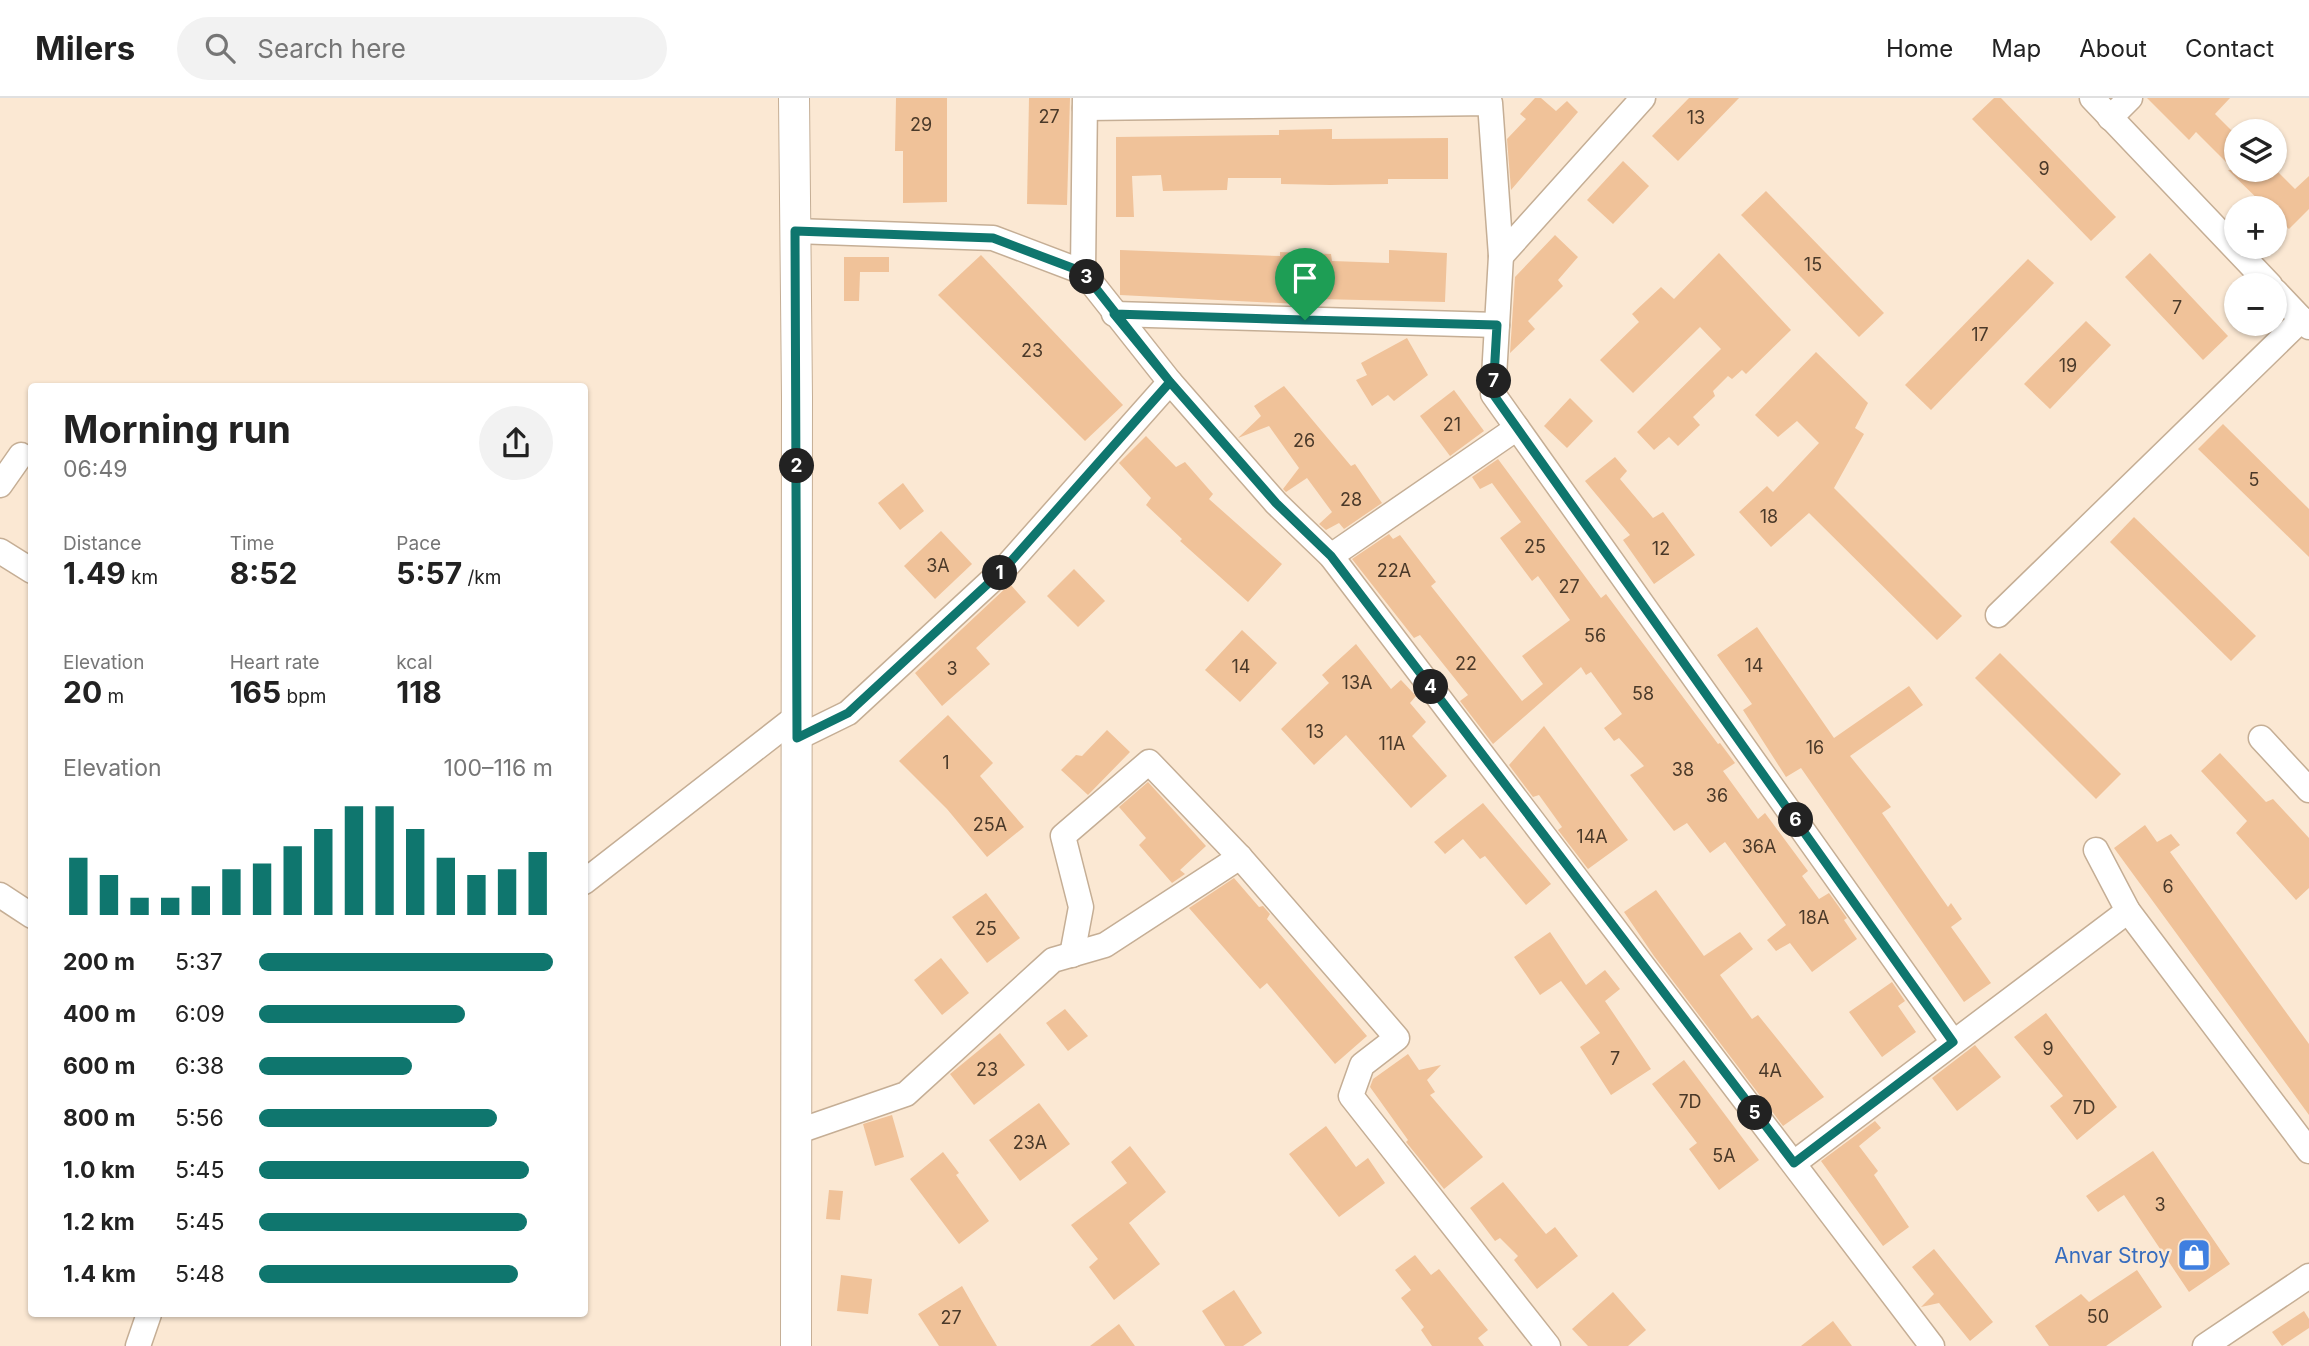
<!DOCTYPE html>
<meta charset="utf-8">
<style>
:root{--surface:#fff;--page:#f2f2f2;--text:#222;--muted:#767676;--line:#e0e0e0;--accent:#0f766e}
body{margin:0;font-family:Inter,sans-serif;background:var(--page);color:var(--text);height:100vh;display:flex;flex-direction:column;font-size:26px;white-space:nowrap}
*{box-sizing:border-box;margin:0}
p{font-size:23px;color:var(--muted)}
.icon{flex:none;width:38px;height:38px;fill:none;stroke:currentColor;stroke-width:2;stroke-linecap:round;stroke-linejoin:round}
.map{position:relative;flex:1;overflow:hidden}
.side{position:absolute;left:28px;top:285px;width:560px;height:934px;display:flex;flex-direction:column;background:var(--surface);border-radius:7px;box-shadow:0 2px 5px #0004}
.side>*{flex:none}
.tools{position:absolute;left:2224px;top:21px;display:grid;gap:14px}
.tools a{display:grid;place-items:center;width:63px;height:63px;border-radius:50%;background:var(--surface);box-shadow:0 2px 5px #0004;font-size:35px}
.pin{position:absolute;display:grid;place-items:center;width:60px;height:60px;color:#fff;margin:-72px -30px;border-radius:50% 50% 50% 0;rotate:-45deg;box-shadow:0 0 7px #0007}
.pin .icon{rotate:45deg}
.km{position:absolute;width:35px;height:35px;margin:-18px;border-radius:50%;background:#222;color:#fff;font-size:19px;line-height:35px;text-align:center}
.round{display:grid;place-items:center;flex:none;width:74px;height:74px;border-radius:37px;background:var(--page)}
.head{display:flex;align-items:center;justify-content:space-between;height:119px;padding:0 35px}
h1{font-size:38px;font-weight:700;line-height:52px}
.stats{display:grid;grid-template-columns:repeat(3,1fr);gap:10px;height:119px;padding:7px 35px}
.stats div{display:grid;align-content:center}
.stats b{font-size:30px;font-weight:700}
.stats small{font-size:19px;font-weight:400}
.stats p{font-size:19px}
.chart{height:196px;padding:14px 35px}
.chart p{display:flex;justify-content:space-between}
.chart svg{width:100%;height:126px;margin-top:7px;stroke:var(--accent);stroke-width:6}
ul{padding:0 35px;list-style:none;font-size:23px}
li{display:grid;grid-template-columns:112px 84px 1fr;align-items:center;height:52px}
li i{height:18px;border-radius:9px;background:var(--accent)}
header{display:flex;align-items:center;gap:42px;box-sizing:border-box;height:98px;padding:0 35px;background:var(--surface);border-bottom:2px solid var(--line)}
header strong{font-size:33px}
nav{display:flex;gap:38px;margin-inline-start:auto;font-size:24px}
.search{width:490px;height:63px;background:var(--page);display:flex;align-items:center;gap:18px;box-sizing:border-box;padding:0 24px;border-radius:38px;color:var(--muted);font-size:26px}
.map>svg:first-child{display:block}
.building{fill:#f0c299}
.lines{fill:none;stroke-linecap:round;stroke-linejoin:round}
.minor-casing{stroke:#c5ae95;stroke-width:27}
.major-casing{stroke:#c5ae95;stroke-width:32}
.minor{stroke:#fff;stroke-width:24}
.major{stroke:#fff;stroke-width:30}
.route-casing{stroke:#fff;stroke-width:14}
.route{stroke:#0f766e;stroke-width:9}
.labels{text-anchor:middle;dominant-baseline:central;stroke-width:5;stroke-linejoin:round;paint-order:stroke}
.number-label{font-size:18px;fill:#4a3929}
.shop-label{font-size:21px;fill:#366cbe;stroke:#fbe8d3;text-anchor:end}
</style>
<header>
<strong>Milers</strong>
<div class="search"><svg class="icon" aria-label="search" viewBox="0 0 24 24"><circle cx="10" cy="10" r="6"/><path d="M15 15l6 6"/></svg>Search here</div>
<nav><a>Home</a><a>Map</a><a>About</a><a>Contact</a></nav>
</header>
<div class="map">
<svg width="2309" height="1248" viewBox="0 0 2309 1248">
<rect width="100%" height="100%" fill="#fbe8d3"/>
<g class="building">
<path d="M896 0H947V104L903 105V53H895Z"/>
<path d="M1029 0H1070L1067 107 1027 106Z"/>
<path d="M1535 0H1541L1556 13 1567 3 1578 14 1511 92 1507 41 1526 21 1520 16Z"/>
<path d="M1689 0H1739L1678 63 1652 38Z"/>
<path d="M1994 0H2001L2116 119 2091 143 1972 21Z"/>
<path d="M2147 0H2230L2215 16 2236 37V72H2276L2295 91 2309 78V111L2289 131 2275 118V110H2267L2228 72H2234L2196 34 2189 42Z"/>
<path d="M1332 31V41L1448 40V81H1388V86L1330 87 1281 86V80H1228L1227 92 1163 93 1161 77 1132 78 1134 119H1116V39L1279 37V32Z"/>
<path d="M1623 63 1649 88 1613 126 1587 102Z"/>
<path d="M1766 93 1884 215 1859 239 1741 117Z"/>
<path d="M1555 137 1578 159 1558 182 1563 188 1528 223 1535 231 1510 255 1515 179Z"/>
<path d="M1120 152 1280 158V154L1331 156 1332 163 1389 165V152L1447 155 1445 204 1319 201 1318 207 1120 197Z"/>
<path d="M1719 155 1791 232 1746 276 1742 272 1732 281 1728 278 1713 293 1715 298 1693 319 1700 327 1678 348 1669 339 1654 352 1637 334 1721 251 1700 229 1633 295 1600 262 1639 224 1632 216 1661 189 1674 201Z"/>
<path d="M2150 155 2228 238 2203 262 2125 179Z"/>
<path d="M981 157 1123 307 1085 343 938 197Z"/>
<path d="M844 159H889V174H860L859 203H844Z"/>
<path d="M2028 161 2054 185 1931 312 1905 287Z"/>
<path d="M2086 223 2111 247 2050 311 2024 286Z"/>
<path d="M1407 240 1428 277 1394 303 1388 297 1372 308 1356 282 1367 277 1361 265Z"/>
<path d="M1816 254 1868 305 1855 330 1864 336 1834 390 1962 518 1937 542 1809 415 1771 449 1739 414 1767 388 1773 394 1819 345 1797 323 1778 339 1755 317Z"/>
<path d="M1284 288 1351 368 1355 366 1382 405 1344 431 1339 425 1326 432 1319 426 1332 414 1307 380 1286 394 1283 391 1299 370 1269 328 1238 340 1261 318 1254 308Z"/>
<path d="M1454 292 1484 333 1450 358 1420 318Z"/>
<path d="M1570 300 1593 323 1567 350 1544 328Z"/>
<path d="M2223 326 2309 411V459L2198 351Z"/>
<path d="M1146 338 1176 369 1185 364 1213 396 1209 401 1282 466 1248 504 1180 443 1182 441 1146 407 1151 400 1119 365Z"/>
<path d="M1615 359 1627 373 1620 381 1653 420 1663 414 1695 457 1654 486 1623 442 1630 437 1585 383Z"/>
<path d="M1498 361 1601 500 1606 496 1718 646 1720 645 1735 665 1723 673 1758 721 1765 715 1808 773 1802 778 1819 801 1829 795 1847 820 1844 822 1857 841 1812 874 1790 845 1776 853 1767 842 1786 827 1725 744 1710 755 1687 725 1674 733 1630 677 1644 668 1619 640 1614 643 1604 630 1622 616 1591 574 1586 577 1581 569 1493 646 1460 603 1468 597 1420 537 1414 540 1352 461 1389 436 1393 441 1400 437 1436 484 1431 488 1522 603 1543 586 1522 558 1570 522 1538 478 1532 483 1500 440 1521 424 1492 385 1480 391 1472 379Z"/>
<path d="M903 385 924 413 900 432 878 405Z"/>
<path d="M2134 419 2256 538 2231 563 2110 444Z"/>
<path d="M941 433 972 466 935 501 904 468Z"/>
<path d="M1074 471 1105 503 1078 529 1047 498Z"/>
<path d="M1010 486 1026 504 976 550 990 566 942 608 915 575Z"/>
<path d="M1757 529 1834 640 1909 588 1923 607 1850 658 1891 709 1882 715 1948 809 1951 805 1962 821 1951 829 1991 885 1964 904 1801 670 1786 679 1743 612 1752 606 1717 557Z"/>
<path d="M1242 532 1277 565 1240 604 1205 572Z"/>
<path d="M1356 546 1391 591 1401 582 1416 598 1410 605 1426 624 1412 638 1447 678 1411 710 1346 637 1314 667 1281 631 1329 585 1322 577Z"/>
<path d="M2000 555 2121 676 2096 701 1975 580Z"/>
<path d="M948 617 993 665 980 678 1024 729 987 759 947 711 899 663Z"/>
<path d="M1544 628 1628 742 1588 771 1558 732 1562 729 1539 697 1533 699 1509 667Z"/>
<path d="M1107 632 1130 654 1088 697 1061 672 1076 657 1082 658Z"/>
<path d="M2220 655 2266 704 2273 701 2309 740V790L2296 802 2236 735 2247 723 2201 673Z"/>
<path d="M1148 684 1206 748 1180 772 1185 776 1172 785 1139 747 1146 740 1119 709Z"/>
<path d="M1483 705 1551 786 1526 807 1485 758 1480 761 1463 741 1445 756 1434 744Z"/>
<path d="M2145 727 2157 744 2171 736 2180 747 2170 754 2309 946V1017L2114 750Z"/>
<path d="M1234 780 1259 809 1263 808 1270 816 1267 821 1367 938 1335 966 1267 885 1260 891 1189 810Z"/>
<path d="M1656 792 1704 858 1740 834 1753 851 1720 877 1752 921 1758 917 1824 999 1783 1028 1654 858 1624 814Z"/>
<path d="M986 795 1020 840 987 865 952 819Z"/>
<path d="M1550 834 1586 887 1605 872 1620 891 1605 903 1651 971 1611 997 1580 949 1600 935 1561 883 1540 897 1514 859Z"/>
<path d="M941 860 969 895 942 917 914 882Z"/>
<path d="M1892 884 1905 903 1898 908 1916 934 1882 959 1849 914Z"/>
<path d="M1065 911 1088 938 1068 953 1046 925Z"/>
<path d="M2046 915 2117 1009 2077 1042 2050 1008 2063 998 2014 939Z"/>
<path d="M1000 935 1025 967 974 1007 950 976Z"/>
<path d="M1975 947 2001 979 1957 1013 1932 980Z"/>
<path d="M1408 956 1419 972 1441 967 1427 982 1435 994 1430 997 1483 1059 1444 1091 1406 1044 1408 1042 1370 989 1373 981Z"/>
<path d="M1684 962 1759 1062 1719 1092 1689 1051 1697 1045 1652 986Z"/>
<path d="M1039 1005 1070 1046 1020 1083 989 1042Z"/>
<path d="M892 1017 904 1059 875 1068 863 1026Z"/>
<path d="M1875 1023 1881 1030 1859 1048 1878 1073 1874 1077 1909 1129 1883 1148 1821 1063Z"/>
<path d="M1326 1028 1356 1069 1368 1060 1385 1085 1339 1119 1289 1056Z"/>
<path d="M1130 1048 1166 1094 1129 1125 1160 1166 1114 1202 1089 1169 1098 1161 1071 1127 1127 1085 1111 1064Z"/>
<path d="M2153 1053 2230 1166 2189 1194 2124 1097 2098 1114 2086 1098Z"/>
<path d="M943 1054 959 1075 956 1077 989 1123 959 1146 910 1081Z"/>
<path d="M1503 1084 1546 1136 1555 1129 1578 1158 1537 1191 1514 1162 1518 1158 1500 1140 1495 1143 1470 1110Z"/>
<path d="M829 1092 843 1093 840 1122 826 1121Z"/>
<path d="M1934 1151 1993 1224 1970 1243 1939 1205 1921 1209 1934 1196 1912 1169Z"/>
<path d="M1415 1157 1431 1177 1439 1171 1488 1232 1478 1240 1484 1248H1432L1421 1232 1424 1229 1401 1200 1411 1192 1395 1172Z"/>
<path d="M2137 1172 2162 1209 2106 1248H2049L2035 1228 2081 1196 2089 1204Z"/>
<path d="M841 1177 872 1181 868 1216 837 1213Z"/>
<path d="M962 1188 982 1223 997 1248H939L918 1216Z"/>
<path d="M1234 1192 1262 1235 1243 1248H1225L1202 1213Z"/>
<path d="M1613 1194 1646 1232 1628 1248H1588L1572 1231Z"/>
<path d="M2304 1213 2309 1221V1230L2282 1248 2272 1234Z"/>
<path d="M1833 1223 1852 1248H1801Z"/>
<path d="M1119 1226 1135 1248H1090Z"/>
</g>
<g class="lines">
<defs>
<g id="minor">
<path d="M2092 0 2270 187"/>
<path d="M1085 10 1490 5 1501 158 1493 296 1953 944"/>
<path d="M2110 20 2130 0"/>
<path d="M795 133 993 140 1083 174 1170 284 1276 405 1331 458 1932 1248"/>
<path d="M1501 158 1643 0"/>
<path d="M1083 174 1085 0"/>
<path d="M2275 193 2309 229"/>
<path d="M1114 216 1497 227"/>
<path d="M0 387 21 357"/>
<path d="M0 453 32 473"/>
<path d="M1331 458 1517 330"/>
<path d="M1998 517 2302 221"/>
<path d="M797 640 848 615 1005 470 1170 284"/>
<path d="M2261 640 2309 692"/>
<path d="M2096 752 2128 813 2309 1053"/>
<path d="M584 784 796 619"/>
<path d="M0 797 32 818"/>
<path d="M1072 857 1081 809 1063 738 1149 664 1240 759 1397 940 1362 967 1351 998 1548 1248"/>
<path d="M796 1034 906 996 1053 862 1105 847 1240 759"/>
<path d="M1794 1065 2128 813"/>
<path d="M138 1248 149 1216"/>
<path d="M2205 1248 2309 1178"/>
</g>
<path id="major" d="M794 0 797 299 796 1248"/>
</defs>
<use href="#minor" class="minor-casing"/>
<use href="#major" class="major-casing"/>
<use href="#minor" class="minor"/>
<use href="#major" class="major"/>
</g>
<g class="lines">
<defs>
<path id="route" d="M1305 222 1114 216 1170 284 1005 470 848 615 797 640 795 133 993 140 1083 174 1170 284 1276 405 1331 458 1794 1065 1953 944 1493 296 1497 227 1305 222"/>
</defs>
<use href="#route" class="route-casing"/>
<use href="#route" class="route"/>
</g>
<defs>
<symbol id="shop-square" viewBox="-11 -11 22 22"><rect x="-9" y="-9" width="18" height="18" rx="4" fill="#3f7fe0" stroke="#fbe8d3"/><path d="M-5-2.5h2.3a2.7 3.5 0 0 1 5.4 0H5L5.5 6h-11ZM-1.5-2.5h3a1.5 2.3 0 0 0-3 0Z" fill="#fff"/></symbol>
</defs>
<g fill-rule="evenodd">
<use href="#shop-square" x="2175" y="1138" width="38" height="38"/>
</g>
<g class="labels">
<g class="number-label">
<text x="1049" y="18">27</text>
<text x="1696" y="19">13</text>
<text x="921" y="26">29</text>
<text x="2044" y="70">9</text>
<text x="1813" y="166">15</text>
<text x="2177" y="209">7</text>
<text x="1980" y="236">17</text>
<text x="1032" y="252">23</text>
<text x="2068" y="267">19</text>
<text x="1452" y="326">21</text>
<text x="1304" y="342">26</text>
<text x="2254" y="381">5</text>
<text x="1351" y="401">28</text>
<text x="1769" y="418">18</text>
<text x="1535" y="448">25</text>
<text x="1661" y="450">12</text>
<text x="938" y="467">3A</text>
<text x="1394" y="472">22A</text>
<text x="1569" y="488">27</text>
<text x="1595" y="537">56</text>
<text x="1466" y="565">22</text>
<text x="1754" y="567">14</text>
<text x="1241" y="568">14</text>
<text x="952" y="570">3</text>
<text x="1357" y="584">13A</text>
<text x="1643" y="595">58</text>
<text x="1315" y="633">13</text>
<text x="1392" y="645">11A</text>
<text x="1815" y="649">16</text>
<text x="946" y="664">1</text>
<text x="1683" y="671">38</text>
<text x="1717" y="697">36</text>
<text x="990" y="726">25A</text>
<text x="1592" y="738">14A</text>
<text x="1759" y="748">36A</text>
<text x="2168" y="788">6</text>
<text x="1814" y="819">18A</text>
<text x="986" y="830">25</text>
<text x="2048" y="950">9</text>
<text x="1615" y="960">7</text>
<text x="987" y="971">23</text>
<text x="1770" y="972">4A</text>
<text x="1690" y="1003">7D</text>
<text x="2084" y="1009">7D</text>
<text x="1030" y="1044">23A</text>
<text x="1724" y="1057">5A</text>
<text x="2160" y="1106">3</text>
<text x="2098" y="1218">50</text>
<text x="951" y="1219">27</text>
</g>
<g class="shop-label">
<text x="2170" y="1157">Anvar Stroy</text>
</g>
</g>
</svg>
<div class="tools">
<a><svg class="icon" aria-label="layers" viewBox="0 0 24 24"><path d="M12 4l9 5-9 5-9-5zM3 14l9 5 9-5"/></svg></a>
<a>+</a>
<a>−</a>
</div>
<div class="pin" style="left:1305px;top:222px;background:#1e9e55"><svg class="icon" aria-label="arrive" viewBox="0 0 24 24"><path d="M6 21V4h12l-3 4 3 4H6"/></svg></div>
<b class="km" style="left:1000px;top:475px">1</b>
<b class="km" style="left:797px;top:368px">2</b>
<b class="km" style="left:1087px;top:179px">3</b>
<b class="km" style="left:1431px;top:589px">4</b>
<b class="km" style="left:1755px;top:1015px">5</b>
<b class="km" style="left:1796px;top:722px">6</b>
<b class="km" style="left:1494px;top:283px">7</b>
<section class="side">
<div class="head"><div><h1>Morning run</h1><p>06:49</p></div><a class="round"><svg class="icon" aria-label="share" viewBox="0 0 24 24"><path d="M12 15V3M7 8l5-5 5 5M5 13v7h14v-7"/></svg></a></div>
<div class="stats">
<div><p>Distance</p><b>1.49<small> km</small></b></div>
<div><p>Time</p><b>8:52</b></div>
<div><p>Pace</p><b>5:57<small> /km</small></b></div>
</div>
<div class="stats">
<div><p>Elevation</p><b>20<small> m</small></b></div>
<div><p>Heart rate</p><b>165<small> bpm</small></b></div>
<div><p>kcal</p><b>118</b></div>
</div>
<div class="chart"><p><span>Elevation</span>100–116 m</p>
<svg viewBox="0 0 160 44" preserveAspectRatio="none"><path d="M5 44V24M15 44V30M25 44V38M35 44V38M45 44V34M55 44V28M65 44V26M75 44V20M85 44V14M95 44V6M105 44V6M115 44V14M125 44V24M135 44V30M145 44V28M155 44V22"/></svg>
</div>
<ul>
<li><b>200 m</b>5:37<i style="width:100%"></i></li>
<li><b>400 m</b>6:09<i style="width:70%"></i></li>
<li><b>600 m</b>6:38<i style="width:52%"></i></li>
<li><b>800 m</b>5:56<i style="width:81%"></i></li>
<li><b>1.0 km</b>5:45<i style="width:92%"></i></li>
<li><b>1.2 km</b>5:45<i style="width:91%"></i></li>
<li><b>1.4 km</b>5:48<i style="width:88%"></i></li>
</ul>
</section>
</div>
